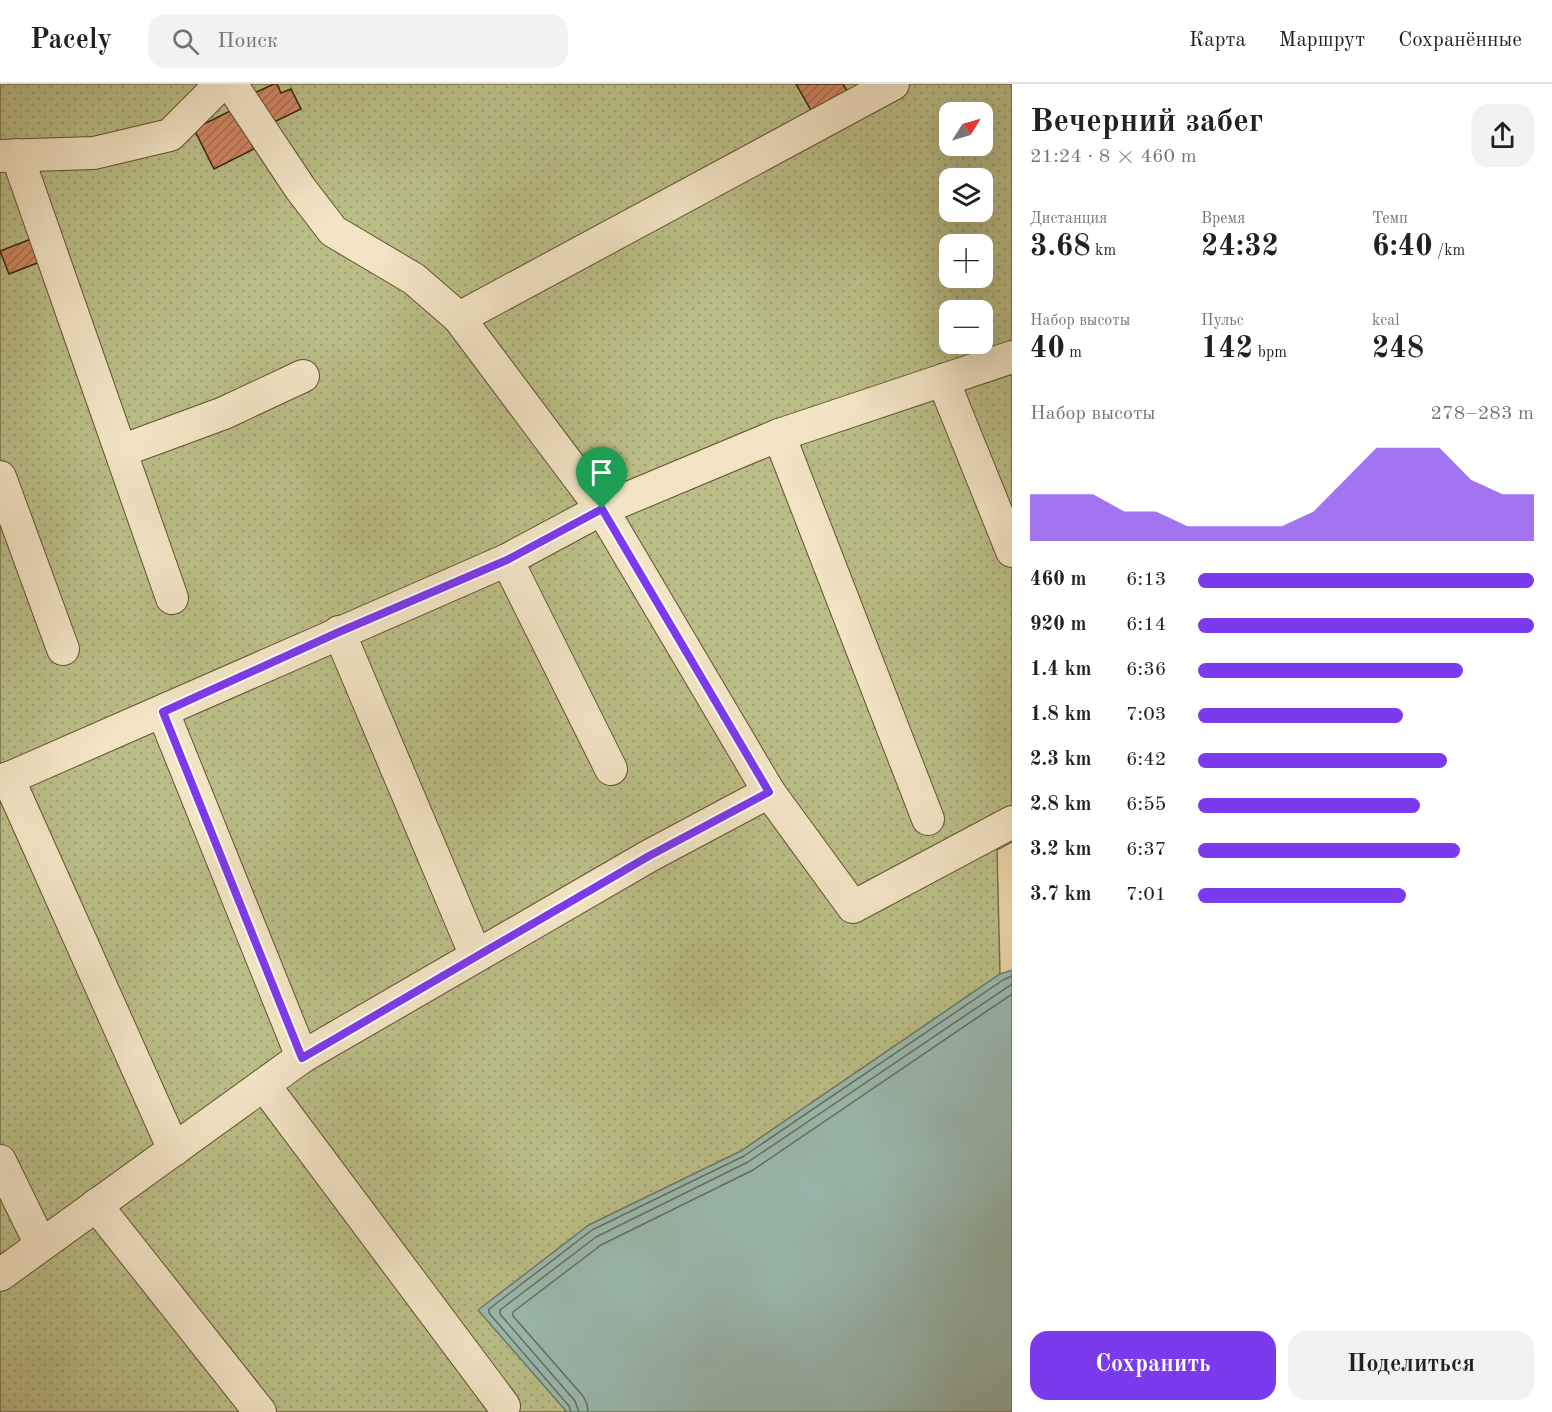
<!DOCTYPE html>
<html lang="ru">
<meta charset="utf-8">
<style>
:root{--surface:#fff;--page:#f2f2f2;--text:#202124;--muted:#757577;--line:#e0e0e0;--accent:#7c3aed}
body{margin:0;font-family:"Old Standard TT",serif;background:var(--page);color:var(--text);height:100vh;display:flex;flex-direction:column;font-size:22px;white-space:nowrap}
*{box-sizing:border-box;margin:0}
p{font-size:20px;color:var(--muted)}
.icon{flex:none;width:33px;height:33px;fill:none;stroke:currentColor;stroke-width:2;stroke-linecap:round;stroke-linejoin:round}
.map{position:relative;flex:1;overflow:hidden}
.panel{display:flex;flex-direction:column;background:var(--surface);width:540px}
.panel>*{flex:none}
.needle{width:39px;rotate:53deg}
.fabs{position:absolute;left:939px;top:18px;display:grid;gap:12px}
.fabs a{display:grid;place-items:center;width:54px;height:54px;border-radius:12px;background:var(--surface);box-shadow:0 6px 24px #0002;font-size:30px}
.pin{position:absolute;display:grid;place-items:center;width:51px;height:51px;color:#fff;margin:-62px -26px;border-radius:50% 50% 50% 0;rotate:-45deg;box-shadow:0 0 6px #0007}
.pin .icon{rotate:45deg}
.round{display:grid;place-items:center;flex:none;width:63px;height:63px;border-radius:18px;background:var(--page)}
.head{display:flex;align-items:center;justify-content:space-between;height:102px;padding:0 18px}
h1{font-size:33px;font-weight:800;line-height:45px}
.stats{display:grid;grid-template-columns:repeat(3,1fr);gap:9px;height:102px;padding:6px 18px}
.stats div{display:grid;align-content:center}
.stats b{font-size:30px;font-weight:800}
.stats small{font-size:16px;font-weight:400}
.stats p{font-size:16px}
.chart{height:168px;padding:12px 18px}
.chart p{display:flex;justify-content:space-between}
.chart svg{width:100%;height:108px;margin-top:6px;fill:var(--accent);opacity:.7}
.primary-button{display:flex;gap:12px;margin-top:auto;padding:12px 18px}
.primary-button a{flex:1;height:69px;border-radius:18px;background:var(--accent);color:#fff;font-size:24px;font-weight:800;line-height:69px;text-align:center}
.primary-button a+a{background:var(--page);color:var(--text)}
ul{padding:0 18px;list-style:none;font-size:20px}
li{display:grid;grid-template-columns:96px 72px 1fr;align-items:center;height:45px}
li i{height:15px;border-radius:8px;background:var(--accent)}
header{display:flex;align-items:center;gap:36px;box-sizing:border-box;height:84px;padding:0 30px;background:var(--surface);border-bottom:2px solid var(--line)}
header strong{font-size:28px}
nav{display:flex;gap:33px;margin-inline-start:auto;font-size:21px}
.search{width:420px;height:54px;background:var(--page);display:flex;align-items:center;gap:15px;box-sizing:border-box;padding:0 21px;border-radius:18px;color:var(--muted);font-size:22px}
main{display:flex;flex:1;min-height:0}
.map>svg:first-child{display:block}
.garden{fill:url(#garden-dots);stroke:#777048;stroke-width:1.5;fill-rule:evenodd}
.water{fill:#99b8ad;stroke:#717c6d;stroke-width:1.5}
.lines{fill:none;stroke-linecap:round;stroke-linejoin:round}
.shore{stroke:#666e5c;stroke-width:1.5}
.building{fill:url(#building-hatch);stroke:#34230c;stroke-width:1.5}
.minor-casing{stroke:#625032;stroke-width:34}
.minor{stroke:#f2e4c4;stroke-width:32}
.route-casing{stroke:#fff;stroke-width:12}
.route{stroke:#7c3aed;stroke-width:8}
</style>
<header>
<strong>Pacely</strong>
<div class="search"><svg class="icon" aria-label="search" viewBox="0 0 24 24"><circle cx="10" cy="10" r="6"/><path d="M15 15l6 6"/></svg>Поиск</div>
<nav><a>Карта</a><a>Маршрут</a><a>Сохранённые</a></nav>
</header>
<main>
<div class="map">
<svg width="1012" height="1328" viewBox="0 0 1012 1328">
<defs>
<pattern id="garden-dots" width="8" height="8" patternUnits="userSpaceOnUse" patternTransform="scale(1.5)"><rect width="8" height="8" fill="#babd85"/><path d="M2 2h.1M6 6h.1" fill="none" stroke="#a0a272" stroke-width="1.8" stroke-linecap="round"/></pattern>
<pattern id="building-hatch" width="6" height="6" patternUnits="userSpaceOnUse" patternTransform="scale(1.5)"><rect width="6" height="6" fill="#cf8763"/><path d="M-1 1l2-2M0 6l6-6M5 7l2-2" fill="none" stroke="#a96e50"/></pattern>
</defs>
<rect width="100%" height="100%" fill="#ebd5a5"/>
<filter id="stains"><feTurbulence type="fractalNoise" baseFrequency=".00333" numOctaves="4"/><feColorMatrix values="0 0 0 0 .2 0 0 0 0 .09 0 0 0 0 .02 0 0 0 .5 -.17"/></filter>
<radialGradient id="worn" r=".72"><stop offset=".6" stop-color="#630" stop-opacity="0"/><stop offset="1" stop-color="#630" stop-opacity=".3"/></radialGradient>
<path class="garden" d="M0 0H1012V758L997 766 1000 890 741 1067 589 1141 479 1226 567 1328H0ZM950 28H982V62H950ZM950 94H982V128H950ZM950 160H982V194H950ZM950 226H982V260H950Z"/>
<path class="water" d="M1012 886V1328H567L478 1226 589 1141 741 1067 1000 890Z"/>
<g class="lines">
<g class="shore">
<path d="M571 1328 569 1322 489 1229V1225L592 1146 744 1072 1003 896 1012 892"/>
<path d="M579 1328 575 1317 500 1230V1226L596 1153 748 1078 1012 900"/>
<path d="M588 1328 587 1320 583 1312 513 1232V1228L601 1161 753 1086 1012 910"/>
</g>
</g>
<g class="building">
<path d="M274 0H277L281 9 291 5 301 25 270 40 254 9Z"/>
<path d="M796 0H843L847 7 812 28Z"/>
<path d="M234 25 254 65 214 85 194 45Z"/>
<path d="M31 155 40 178 9 190 0 167Z"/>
</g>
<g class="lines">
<defs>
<g id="minor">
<path d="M231 0 300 104 333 147 414 195 459 234 602 425 769 708 853 823 1012 738"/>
<path d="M17 71 172 514"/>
<path d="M0 72 94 69 170 51 221 0"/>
<path d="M459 234 893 0"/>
<path d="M943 296 1012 467"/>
<path d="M779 351 928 735"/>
<path d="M121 367 224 329 303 292"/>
<path d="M0 393 63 565"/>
<path d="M507 476 611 685"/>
<path d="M339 548 476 872"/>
<path d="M163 628 302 973"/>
<path d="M8 694 174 1066"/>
<path d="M0 698 507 476 602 425 779 351 1012 273"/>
<path d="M264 1001 504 1322"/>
<path d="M0 1077 41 1161"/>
<path d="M96 1121 260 1328"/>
<path d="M0 1191 302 973 649 772 769 708"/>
</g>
</defs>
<use href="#minor" class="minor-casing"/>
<use href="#minor" class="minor"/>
</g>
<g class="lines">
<defs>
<path id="route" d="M602 425 769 708 649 772 302 974 163 628 339 548 507 476Z"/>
</defs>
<use href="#route" class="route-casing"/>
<use href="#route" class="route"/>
</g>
<rect width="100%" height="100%" filter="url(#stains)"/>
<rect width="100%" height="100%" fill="url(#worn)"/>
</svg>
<div class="fabs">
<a><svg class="needle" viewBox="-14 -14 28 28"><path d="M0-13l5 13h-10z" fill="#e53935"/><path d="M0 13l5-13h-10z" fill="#757577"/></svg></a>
<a><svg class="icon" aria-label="layers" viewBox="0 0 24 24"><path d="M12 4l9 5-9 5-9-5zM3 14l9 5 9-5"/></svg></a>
<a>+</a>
<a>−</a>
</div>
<div class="pin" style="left:602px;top:425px;background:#1e9e55"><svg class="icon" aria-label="arrive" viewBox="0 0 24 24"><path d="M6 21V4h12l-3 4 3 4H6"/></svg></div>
</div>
<section class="panel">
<div class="head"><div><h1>Вечерний забег</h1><p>21:24 · 8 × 460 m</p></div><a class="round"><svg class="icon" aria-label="share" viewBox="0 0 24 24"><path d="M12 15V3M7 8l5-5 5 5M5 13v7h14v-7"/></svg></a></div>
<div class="stats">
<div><p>Дистанция</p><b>3.68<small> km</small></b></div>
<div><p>Время</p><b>24:32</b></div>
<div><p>Темп</p><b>6:40<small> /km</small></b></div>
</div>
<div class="stats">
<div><p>Набор высоты</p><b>40<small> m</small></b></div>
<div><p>Пульс</p><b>142<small> bpm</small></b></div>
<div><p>kcal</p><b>248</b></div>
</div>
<div class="chart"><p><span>Набор высоты</span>278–283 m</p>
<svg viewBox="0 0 160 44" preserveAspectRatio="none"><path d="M0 44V25L10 25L20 25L30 32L40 32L50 38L60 38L70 38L80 38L90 32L100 19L110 6L120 6L130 6L140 19L150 25L160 25V44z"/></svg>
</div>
<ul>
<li><b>460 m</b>6:13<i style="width:100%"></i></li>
<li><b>920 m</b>6:14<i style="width:100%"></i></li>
<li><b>1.4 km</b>6:36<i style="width:79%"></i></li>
<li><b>1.8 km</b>7:03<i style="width:61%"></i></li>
<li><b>2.3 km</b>6:42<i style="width:74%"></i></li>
<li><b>2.8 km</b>6:55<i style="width:66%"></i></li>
<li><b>3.2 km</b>6:37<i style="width:78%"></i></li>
<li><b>3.7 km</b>7:01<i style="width:62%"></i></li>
</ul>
<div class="primary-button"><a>Сохранить</a><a>Поделиться</a></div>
</section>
</main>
